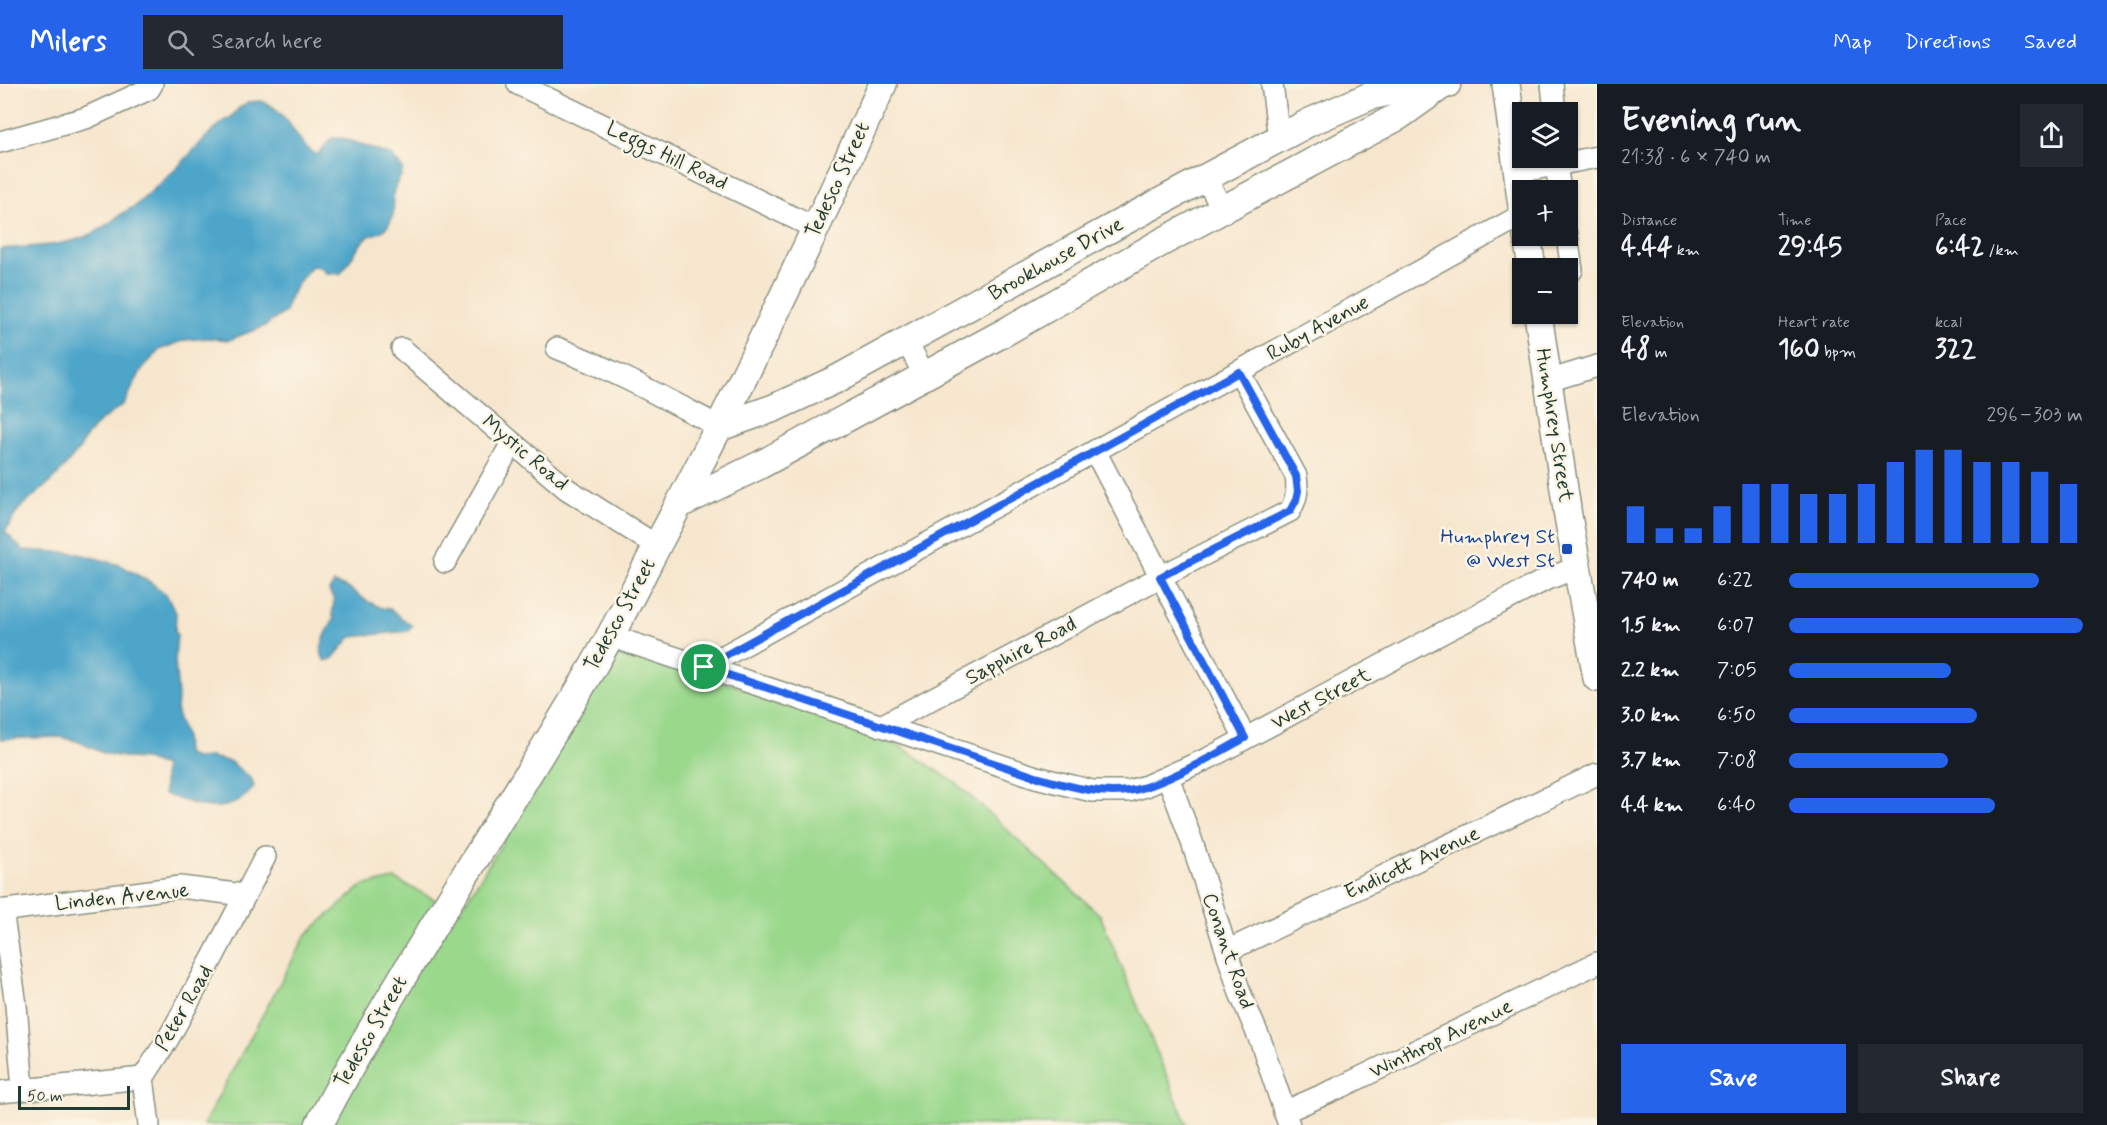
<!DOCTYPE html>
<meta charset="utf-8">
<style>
:root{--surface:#171b24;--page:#242831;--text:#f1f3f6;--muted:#9ea1a6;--accent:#2563eb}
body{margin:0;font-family:Mynerve,sans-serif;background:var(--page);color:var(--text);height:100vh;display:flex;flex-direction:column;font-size:22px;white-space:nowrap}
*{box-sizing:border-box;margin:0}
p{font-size:20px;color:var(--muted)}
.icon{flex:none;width:33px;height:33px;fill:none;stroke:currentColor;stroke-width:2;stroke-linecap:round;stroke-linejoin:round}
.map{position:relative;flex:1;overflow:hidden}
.drawer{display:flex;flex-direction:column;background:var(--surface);width:510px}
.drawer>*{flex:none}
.tools{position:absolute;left:1512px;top:18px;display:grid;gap:12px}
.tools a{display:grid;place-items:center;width:66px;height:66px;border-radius:0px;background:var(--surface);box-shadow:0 2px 4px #0004;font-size:30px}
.scale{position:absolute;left:18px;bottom:15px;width:112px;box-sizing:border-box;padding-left:6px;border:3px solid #1f3d34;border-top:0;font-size:16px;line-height:21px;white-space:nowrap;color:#1f3d34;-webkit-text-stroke:4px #fcf5e5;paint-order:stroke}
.pin{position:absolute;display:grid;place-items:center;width:51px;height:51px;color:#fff;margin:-26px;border:3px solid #fff;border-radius:50%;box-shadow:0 2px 6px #0007}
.round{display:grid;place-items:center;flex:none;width:63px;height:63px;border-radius:0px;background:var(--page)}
.summary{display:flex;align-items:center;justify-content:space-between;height:102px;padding:0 24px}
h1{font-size:33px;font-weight:700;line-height:45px}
.metrics{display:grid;grid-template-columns:repeat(3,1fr);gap:9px;height:102px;padding:6px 24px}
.metrics div{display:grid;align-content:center}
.metrics b{font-size:26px;font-weight:700}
.metrics small{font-size:16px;font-weight:400}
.metrics p{font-size:16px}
.chart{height:168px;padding:12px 24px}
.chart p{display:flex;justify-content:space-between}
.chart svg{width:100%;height:108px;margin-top:6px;stroke:var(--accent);stroke-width:6}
.cta{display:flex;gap:12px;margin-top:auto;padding:12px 24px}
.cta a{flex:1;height:69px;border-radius:0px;background:var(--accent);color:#fff;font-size:24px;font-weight:700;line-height:69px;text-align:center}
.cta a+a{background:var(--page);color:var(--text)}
ul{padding:0 24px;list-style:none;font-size:20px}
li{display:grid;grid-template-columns:96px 72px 1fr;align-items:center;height:45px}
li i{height:15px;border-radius:8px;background:var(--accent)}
header{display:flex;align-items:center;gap:36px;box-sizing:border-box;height:84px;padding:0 30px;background:var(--accent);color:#fff}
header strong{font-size:28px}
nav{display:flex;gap:33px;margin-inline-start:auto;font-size:21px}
.search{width:420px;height:54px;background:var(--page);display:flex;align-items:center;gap:15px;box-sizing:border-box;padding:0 21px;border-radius:0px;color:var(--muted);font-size:22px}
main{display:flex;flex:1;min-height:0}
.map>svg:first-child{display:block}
.green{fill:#9ad88c;stroke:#5c8a60;stroke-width:1.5}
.water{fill:#4da6ca;stroke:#36727f;stroke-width:1.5}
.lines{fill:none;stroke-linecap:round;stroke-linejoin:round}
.minor-casing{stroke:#8b9281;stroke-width:24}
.major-casing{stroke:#8b9281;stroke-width:30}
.minor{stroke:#fff;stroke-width:21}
.major{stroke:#fff;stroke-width:27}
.route-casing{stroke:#fff;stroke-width:12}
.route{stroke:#2563eb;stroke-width:8}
.transit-dot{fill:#1a4fb4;stroke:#fcf5e5;stroke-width:2}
.labels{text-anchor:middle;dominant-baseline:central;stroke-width:5;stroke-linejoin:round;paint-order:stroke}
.street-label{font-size:21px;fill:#1f3d34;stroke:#fcf5e5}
.transit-label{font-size:21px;fill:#164399;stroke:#fcf5e5;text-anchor:end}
</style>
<header>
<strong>Milers</strong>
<div class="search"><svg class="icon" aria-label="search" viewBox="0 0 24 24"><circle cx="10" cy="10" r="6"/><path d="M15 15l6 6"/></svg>Search here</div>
<nav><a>Map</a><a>Directions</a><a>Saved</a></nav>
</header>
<main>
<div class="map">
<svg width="1597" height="1041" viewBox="0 0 1597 1041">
<rect width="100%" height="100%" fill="#fcf5e5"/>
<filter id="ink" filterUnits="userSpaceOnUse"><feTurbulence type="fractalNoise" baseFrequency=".0167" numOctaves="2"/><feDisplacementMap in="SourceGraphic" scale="12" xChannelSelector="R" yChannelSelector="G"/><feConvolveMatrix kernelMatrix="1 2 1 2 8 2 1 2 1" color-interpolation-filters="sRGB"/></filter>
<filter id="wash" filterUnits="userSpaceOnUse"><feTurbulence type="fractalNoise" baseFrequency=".008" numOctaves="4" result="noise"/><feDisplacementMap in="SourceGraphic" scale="24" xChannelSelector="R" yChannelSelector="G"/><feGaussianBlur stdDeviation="1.35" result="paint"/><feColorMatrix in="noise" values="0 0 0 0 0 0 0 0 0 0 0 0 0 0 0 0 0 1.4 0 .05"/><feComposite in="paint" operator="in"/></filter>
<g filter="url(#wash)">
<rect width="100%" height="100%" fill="#f7e6ce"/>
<path class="green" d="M618 566 871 643 956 699 1100 831 1187 1041H203L306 851 362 802 395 795 459 828 523 726Z"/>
<g class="water">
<path d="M261 17C292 28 293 58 317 71L332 54H342L392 72 403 85C402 93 396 98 394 106 391 115 396 125 392 134 386 149 380 147 368 153 359 158 348 182 340 190L326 189 320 183 312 182C300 195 289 211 285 228L265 242 229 256 208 254 185 256 159 266 141 287 124 320 98 339 83 357 81 363 57 392 18 426 5 448 23 466 77 469 120 481 150 498 166 510 176 529 175 547 177 551 175 575 178 613 177 629 185 652 186 669 194 674 210 673 231 678 252 696 254 703C228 735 197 722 164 710V682L145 675 129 674 103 669 77 657 60 653 0 655V165C31 162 65 163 94 149 106 143 124 126 134 123L176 85 209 50 225 36 229 35 239 24 248 18Z"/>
<path d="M334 499 348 504 367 517 382 524 390 525 412 542 408 547 351 553 332 575 325 577C315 564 328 548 334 534L332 531 334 516 329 507Z"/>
</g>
</g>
<g filter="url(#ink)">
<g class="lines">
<defs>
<g id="minor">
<path d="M518 0 815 144"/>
<path d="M1272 0 1279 55"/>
<path d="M1552 0 1555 28"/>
<path d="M0 58 86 34 149 5 152 0"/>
<path d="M1556 81 1597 73"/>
<path d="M1517 88 1556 81 1560 106"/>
<path d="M1206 94 1223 127"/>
<path d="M1567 152 1572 186 1568 187"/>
<path d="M907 258 925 292"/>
<path d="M557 264C614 286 666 315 720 343"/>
<path d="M402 265 567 405 657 462"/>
<path d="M1548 297 1597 282"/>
<path d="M1095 367 1245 654"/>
<path d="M445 478 512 359"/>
<path d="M610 552 1036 693 1092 707H1129L1146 702 1209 674 1442 549 1545 496 1578 483"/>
<path d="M704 583 1522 131"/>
<path d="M881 642 1160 493 1290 427C1297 414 1298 406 1296 392L1239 288"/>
<path d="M1168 693 1192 758 1240 909 1261 958 1289 1041"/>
<path d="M2 826 16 921 23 1005"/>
<path d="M0 827 180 803 244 811"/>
<path d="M1227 867 1597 690"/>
<path d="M0 1008 143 994"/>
<path d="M1284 1028 1341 1003 1597 879"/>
<path d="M149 1041 143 994 168 955 212 875 265 773"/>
</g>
<g id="major">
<path d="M1506 0 1522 122"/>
<path d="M1527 152 1532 184"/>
<path d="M1538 230 1568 432 1597 594"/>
<path d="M720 343 774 324 837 295 1115 142 1310 38 1370 12 1416 2H1441"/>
<path d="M680 420 760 381 1005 248 1162 158 1399 32 1441 2 1447 0"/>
<path d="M319 1041C402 882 504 735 594 581 617 541 637 501 658 460 739 309 811 155 883 0"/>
</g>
</defs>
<use href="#minor" class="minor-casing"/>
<use href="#major" class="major-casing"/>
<use href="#minor" class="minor"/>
<use href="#major" class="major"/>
</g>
</g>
<g class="lines" filter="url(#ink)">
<defs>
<path id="route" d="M1239 288 1296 392 1298 407 1296 416 1290 427 1160 493 1245 654C1216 670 1159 704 1127 707 1096 711 1066 701 1036 693L704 583Z"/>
</defs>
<use href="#route" class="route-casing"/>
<use href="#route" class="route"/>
</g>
<rect class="transit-dot" x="1561" y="459" width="12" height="12" rx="3"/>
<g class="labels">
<g class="street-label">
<text transform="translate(667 72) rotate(26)">Leggs Hill Road</text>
<text transform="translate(838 96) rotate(-65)">Tedesco Street</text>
<text transform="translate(1056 175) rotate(-29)">Brookhouse Drive</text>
<text transform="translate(1318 244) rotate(-29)">Ruby Avenue</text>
<text transform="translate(1554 341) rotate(81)">Humphrey Street</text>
<text transform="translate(525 369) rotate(40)">Mystic Road</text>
<text transform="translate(620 531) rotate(-61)">Tedesco Street</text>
<text transform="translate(1021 567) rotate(-28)">Sapphire Road</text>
<text transform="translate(1321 615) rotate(-28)">West Street</text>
<text transform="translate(1412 779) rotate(-25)">Endicott Avenue</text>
<text transform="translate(122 813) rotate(-6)">Linden Avenue</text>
<text transform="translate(1228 867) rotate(71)">Conant Road</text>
<text transform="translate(184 924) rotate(-60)">Peter Road</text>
<text transform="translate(371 948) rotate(-60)">Tedesco Street</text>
<text transform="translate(1441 955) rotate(-26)">Winthrop Avenue</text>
</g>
<g class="transit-label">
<text x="1555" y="453">Humphrey St<tspan x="1555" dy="24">@ West St</tspan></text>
</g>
</g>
</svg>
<div class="tools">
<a><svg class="icon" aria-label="layers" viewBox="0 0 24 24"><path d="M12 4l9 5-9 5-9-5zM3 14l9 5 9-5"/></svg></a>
<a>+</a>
<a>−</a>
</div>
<div class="scale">50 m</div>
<div class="pin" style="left:704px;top:583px;background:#1e9e55"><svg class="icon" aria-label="arrive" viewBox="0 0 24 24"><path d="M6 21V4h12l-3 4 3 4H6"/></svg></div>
</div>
<section class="drawer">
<div class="summary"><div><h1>Evening run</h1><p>21:38 · 6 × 740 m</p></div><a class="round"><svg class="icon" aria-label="share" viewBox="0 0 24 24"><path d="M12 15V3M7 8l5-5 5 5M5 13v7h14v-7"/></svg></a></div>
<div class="metrics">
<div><p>Distance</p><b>4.44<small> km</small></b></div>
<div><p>Time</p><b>29:45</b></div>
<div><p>Pace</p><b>6:42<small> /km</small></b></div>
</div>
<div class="metrics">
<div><p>Elevation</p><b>48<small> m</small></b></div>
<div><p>Heart rate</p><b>160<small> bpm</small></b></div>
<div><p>kcal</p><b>322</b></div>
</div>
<div class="chart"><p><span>Elevation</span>296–303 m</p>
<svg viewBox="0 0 160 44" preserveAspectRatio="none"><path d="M5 44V29M15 44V38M25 44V38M35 44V29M45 44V20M55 44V20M65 44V24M75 44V24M85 44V20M95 44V11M105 44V6M115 44V6M125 44V11M135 44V11M145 44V15M155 44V20"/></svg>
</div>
<ul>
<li><b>740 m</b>6:22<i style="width:85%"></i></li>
<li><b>1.5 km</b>6:07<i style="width:100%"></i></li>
<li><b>2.2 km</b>7:05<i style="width:55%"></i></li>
<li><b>3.0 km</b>6:50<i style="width:64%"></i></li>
<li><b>3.7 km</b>7:08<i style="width:54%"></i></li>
<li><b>4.4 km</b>6:40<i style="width:70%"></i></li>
</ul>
<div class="cta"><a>Save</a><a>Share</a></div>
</section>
</main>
